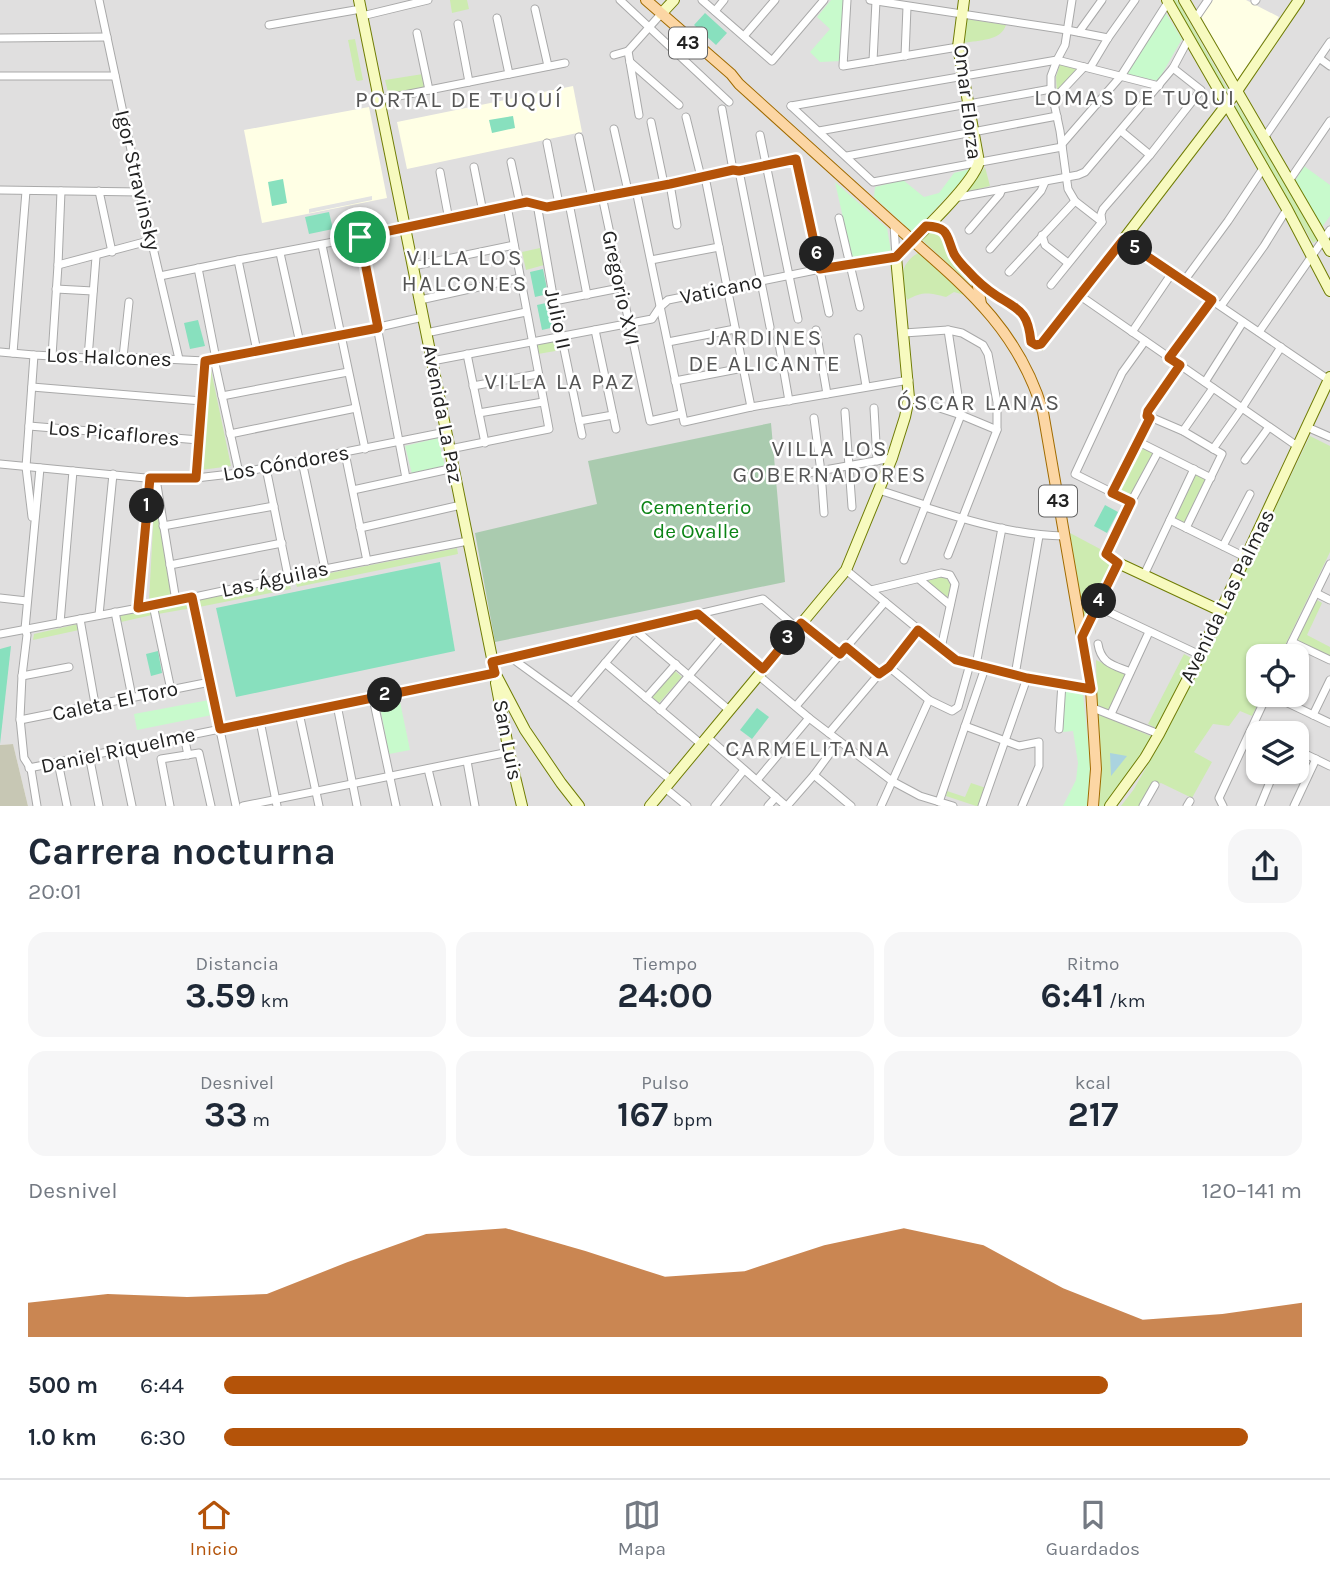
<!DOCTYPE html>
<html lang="es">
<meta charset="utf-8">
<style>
:root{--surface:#fff;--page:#f6f6f7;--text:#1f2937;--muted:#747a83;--line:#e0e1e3;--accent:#b45309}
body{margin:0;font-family:Karla,sans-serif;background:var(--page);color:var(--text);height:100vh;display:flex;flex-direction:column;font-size:26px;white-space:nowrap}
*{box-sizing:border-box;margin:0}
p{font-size:23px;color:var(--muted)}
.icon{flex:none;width:38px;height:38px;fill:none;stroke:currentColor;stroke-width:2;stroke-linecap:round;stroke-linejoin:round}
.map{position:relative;height:806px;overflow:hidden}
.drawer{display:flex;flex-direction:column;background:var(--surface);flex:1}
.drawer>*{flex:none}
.fabs{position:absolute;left:1246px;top:644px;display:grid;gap:14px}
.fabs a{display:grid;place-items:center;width:63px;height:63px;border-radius:14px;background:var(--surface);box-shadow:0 2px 5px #0004;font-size:35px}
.pin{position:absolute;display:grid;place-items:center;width:60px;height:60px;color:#fff;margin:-30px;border:4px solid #fff;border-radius:50%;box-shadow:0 2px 7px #0007}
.km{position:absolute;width:35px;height:35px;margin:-18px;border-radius:50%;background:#222;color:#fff;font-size:19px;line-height:35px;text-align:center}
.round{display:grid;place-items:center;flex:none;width:74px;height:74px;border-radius:21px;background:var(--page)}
.headline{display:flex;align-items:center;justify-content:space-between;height:119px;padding:0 28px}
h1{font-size:38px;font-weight:700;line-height:52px}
.metrics{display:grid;grid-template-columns:repeat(3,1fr);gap:10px;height:119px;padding:7px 28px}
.metrics div{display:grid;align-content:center;border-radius:18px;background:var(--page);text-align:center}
.metrics b{font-size:35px;font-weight:700}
.metrics small{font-size:19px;font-weight:400}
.metrics p{font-size:19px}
.chart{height:196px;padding:14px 28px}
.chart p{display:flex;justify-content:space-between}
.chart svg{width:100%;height:126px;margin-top:7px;fill:var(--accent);opacity:.7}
ul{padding:0 28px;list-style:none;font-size:23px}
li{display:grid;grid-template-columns:112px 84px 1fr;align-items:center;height:52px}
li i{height:18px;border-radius:9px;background:var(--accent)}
.menu{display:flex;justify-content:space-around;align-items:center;height:98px;border-top:2px solid var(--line);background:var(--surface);font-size:19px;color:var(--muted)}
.menu a{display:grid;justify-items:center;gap:4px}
.menu .current{color:var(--accent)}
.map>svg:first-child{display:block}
.residential{fill:#e0dfdf;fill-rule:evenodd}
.education{fill:#ffffe5}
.construction{fill:#c7c7b4}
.grass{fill:#cdebb0}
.cemetery{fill:#aacbaf}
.park{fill:#c8facc}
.pitch{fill:#88e0be}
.parking{fill:#e2e2e2}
.water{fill:#aad3df}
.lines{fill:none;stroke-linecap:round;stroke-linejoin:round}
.street-casing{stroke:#a9a9a9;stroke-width:9}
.secondary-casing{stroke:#707d05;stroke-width:12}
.primary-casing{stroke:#a06b00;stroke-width:12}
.street{stroke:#fff;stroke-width:7}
.secondary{stroke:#f7fabf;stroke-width:10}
.primary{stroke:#fcd6a4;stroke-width:10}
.route-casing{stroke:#fff;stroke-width:14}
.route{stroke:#b45309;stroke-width:9}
.labels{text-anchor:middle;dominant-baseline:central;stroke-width:5;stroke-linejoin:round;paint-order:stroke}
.shield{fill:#fff;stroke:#646464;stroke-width:2}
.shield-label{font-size:19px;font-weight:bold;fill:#222}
.street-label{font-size:21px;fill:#222;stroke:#fff}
.park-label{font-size:21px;fill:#0c8416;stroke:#fff}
.neighbourhood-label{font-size:23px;letter-spacing:2px;fill:#555;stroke:#fff}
</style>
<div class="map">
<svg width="1330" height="806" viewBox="0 0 1330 806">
<rect width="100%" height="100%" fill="#f2efe9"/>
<path class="residential" d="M0 0H1330V806H28L13 744 0 745ZM1258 656H1297V695H1258ZM1258 733H1297V772H1258Z"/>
<g class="education">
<path d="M1213 0H1246L1279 17 1237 81 1201 17Z"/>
<path d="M573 86 582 132 407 169 397 122Z"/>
<path d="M369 107 387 198 262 223 244 130Z"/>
</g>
<path class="construction" d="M13 744 28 806H0V745Z"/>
<g class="grass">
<path d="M450 0H467L469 9 452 13Z"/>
<path d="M1171 0H1177L1228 90 1225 94Z"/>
<path d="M967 19 1006 25C1001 41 979 40 964 43Z"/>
<path d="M355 39 363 80 358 81 356 80 348 40Z"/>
<path d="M1060 64 1079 69 1057 93 1056 77Z"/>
<path d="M423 74 426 87 389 96 385 80Z"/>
<path d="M1237 104 1318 240 1313 243 1233 108Z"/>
<path d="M985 167 990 186 967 192Z"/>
<path d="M929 230H937L945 236 956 264 977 290 920 238Z"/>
<path d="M540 248 544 265 526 270 522 252Z"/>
<path d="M918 253 933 263 968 296 954 292 946 297C929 293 923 291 907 300 901 281 898 265 918 253Z"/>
<path d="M559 340 561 350 538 354 537 345Z"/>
<path d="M211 370 231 466 201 470Z"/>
<path d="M1310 436 1330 446V552L1280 656H1258V695H1262L1252 716 1240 711 1229 726 1213 724 1194 752 1212 762 1192 798 1161 783 1151 787 1140 806H1121L1134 789 1176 714Z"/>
<path d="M1140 444 1156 452 1132 498 1116 490Z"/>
<path d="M1195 472 1208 479 1187 524 1173 518Z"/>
<path d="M155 490 174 597 149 601Z"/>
<path d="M1070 533 1102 550 1101 557 1111 564 1112 568 1083 627Z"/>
<path d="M457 548 458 554 297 587 295 580Z"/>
<path d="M941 577 948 578C952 586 951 590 947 598L926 581Z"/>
<path d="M289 582 291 589 199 607 197 599Z"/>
<path d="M1317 600 1322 603 1307 635 1330 647V657L1297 640Z"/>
<path d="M190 601 192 608 158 614V608Z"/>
<path d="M150 609 152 615 121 622 120 615Z"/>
<path d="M78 624 79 630 33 640 34 634Z"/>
<path d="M1184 654 1193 659 1157 729 1148 724Z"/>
<path d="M1096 660 1126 674 1109 711 1097 707Z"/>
<path d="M675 671 682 677 659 703 652 697Z"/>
<path d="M1098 714 1153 737 1105 806H1096L1100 770Z"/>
<path d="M971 783 986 788 980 806H976L946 796 947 791 965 797Z"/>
</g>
<path class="cemetery" d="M771 423 785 582 495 642 475 533 597 504 588 461Z"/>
<g class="park">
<path d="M831 0H846L841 61 820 62 810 52 830 29 817 17Z"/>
<path d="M1165 12 1182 39 1158 81 1127 74Z"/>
<path d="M1304 166 1330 185V216L1322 227 1295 181Z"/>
<path d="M970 169 955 188 913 233 874 197 875 187 903 180 924 197 939 193 954 173Z"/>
<path d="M835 182 887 228 891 251 852 258Z"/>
<path d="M438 438 445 466 412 474 405 446Z"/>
<path d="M1064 688 1083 694 1092 777 1087 806H1063L1076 780 1078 763 1073 731 1063 732Z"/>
<path d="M399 697 410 750 389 754 379 701Z"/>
<path d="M209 700 212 715 137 730 134 714Z"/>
</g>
<g class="pitch">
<path d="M705 13 727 33 716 45 694 25Z"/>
<path d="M513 116 515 128 492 133 489 120Z"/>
<path d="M283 179 287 203 272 206 268 182Z"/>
<path d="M329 212 333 229 309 234 305 217Z"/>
<path d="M543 269 548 294 535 297 530 272Z"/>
<path d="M550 302 555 327 542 330 537 305Z"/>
<path d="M198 320 205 346 190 349 184 323Z"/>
<path d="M1105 505 1118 512 1107 533 1094 526Z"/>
<path d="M440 562 455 651 236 697 216 608Z"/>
<path d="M11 646 0 744V649Z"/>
<path d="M158 651 162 673 151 676 146 654Z"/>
<path d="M757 708 769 717 752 739 740 730Z"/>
</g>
<path class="parking" d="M372 196V200L309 213V209Z"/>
<path class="water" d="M1110 753 1127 756 1111 776Z"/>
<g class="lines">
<defs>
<g id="street">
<path d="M99 0 140 192 179 359"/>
<path d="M620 0 729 102"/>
<path d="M702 0 772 61 824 0"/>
<path d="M847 0 843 66 958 47"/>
<path d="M870 0 1067 30 1108 38"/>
<path d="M1072 0 1065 45 1057 60 1051 76V89L1060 131 1068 189 1075 201 1102 222"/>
<path d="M1255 1 1256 0"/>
<path d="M535 9 548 66"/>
<path d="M715 11 724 0"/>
<path d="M362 16 428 0"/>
<path d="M497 18 509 74"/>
<path d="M1195 19 1208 0"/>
<path d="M458 24 469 82"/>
<path d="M269 25 361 9"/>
<path d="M1079 32 1102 0"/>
<path d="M417 33 429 90"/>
<path d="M744 36 775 0"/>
<path d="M0 38 107 37"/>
<path d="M628 51 639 115"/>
<path d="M614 55 628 51 661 14"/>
<path d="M905 56 907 7"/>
<path d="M1319 58 1330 66"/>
<path d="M873 61 876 1"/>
<path d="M630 62 679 105"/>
<path d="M1090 68 1108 38 1135 0"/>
<path d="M0 76H115"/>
<path d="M379 100 565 63"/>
<path d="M1053 100 1084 67"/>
<path d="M791 106 1057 60 1159 86"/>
<path d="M791 106 873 182 1062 147"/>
<path d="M722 109 733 170"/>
<path d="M686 117 701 177"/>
<path d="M651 122 664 184"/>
<path d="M614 129 628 191"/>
<path d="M819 131 1051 89"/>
<path d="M1121 131 1150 155"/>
<path d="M760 135 798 319"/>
<path d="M579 137 592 198"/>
<path d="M1264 138 1330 42"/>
<path d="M547 143 559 204"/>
<path d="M1062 144 1121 76 1168 2"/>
<path d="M847 156 1057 116"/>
<path d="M511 162 520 204"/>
<path d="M474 167 483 212"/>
<path d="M739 171 770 327"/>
<path d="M440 172 449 220"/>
<path d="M705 177 751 407"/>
<path d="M1289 181 1330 121"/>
<path d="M670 184 677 225"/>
<path d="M0 190 140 192"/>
<path d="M636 190 684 422 751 407 909 380"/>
<path d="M99 191 112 252"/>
<path d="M602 196 650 421 681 414"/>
<path d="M954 198 1078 175 1085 172 1173 68 1189 38"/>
<path d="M569 203 587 295"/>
<path d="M537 204 554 301 582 435"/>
<path d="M839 218 860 307"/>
<path d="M969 230 1000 194 1002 189"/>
<path d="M1042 235 1045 245 1068 263"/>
<path d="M360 237 406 478"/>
<path d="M1123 240 1329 380"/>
<path d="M322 245 365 449"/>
<path d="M990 249 1041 191 1045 182"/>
<path d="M280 253 300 343"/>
<path d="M238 260 257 351"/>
<path d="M651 260 719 247"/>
<path d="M58 265 152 240"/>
<path d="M413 266 514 245"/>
<path d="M198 268 216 359"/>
<path d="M1009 272 1075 201"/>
<path d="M160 276 238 260 449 220 527 202 547 207 670 184 733 170 739 171 796 158 829 313"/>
<path d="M1184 281 1228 221 1264 167"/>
<path d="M1051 285 1102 222 1101 214 1103 209 1150 155 1201 90 1173 68"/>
<path d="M56 289 93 291"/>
<path d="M1079 295 1297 446"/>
<path d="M420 300 520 278"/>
<path d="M554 301 620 288"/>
<path d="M1221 306 1264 246 1287 209"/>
<path d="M595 330 616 429"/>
<path d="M816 330 827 394"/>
<path d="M1132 332 1172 273"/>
<path d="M1259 332 1330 230"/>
<path d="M426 333 526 312"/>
<path d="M904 333 948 330 962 333 983 345 988 354 997 402V430L948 555"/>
<path d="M778 338 789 401"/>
<path d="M858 338 866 386"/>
<path d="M668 342 735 329"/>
<path d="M0 352 34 355 88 358 123 357 205 361 340 336 423 317"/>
<path d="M13 353 26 191"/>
<path d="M467 354 485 443"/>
<path d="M52 356 58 265 61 191"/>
<path d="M123 357 129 302"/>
<path d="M88 358 96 257"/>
<path d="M1169 358 1212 300"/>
<path d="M214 359 239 473"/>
<path d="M432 361 652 319 660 307 668 300 850 263 896 257 894 224"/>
<path d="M1180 365 1148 411V416L1183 431 1222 454 1186 528"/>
<path d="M675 381 743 368"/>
<path d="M1205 382 1243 322"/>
<path d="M473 386 538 374"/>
<path d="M32 387 202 401"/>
<path d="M222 396 348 372"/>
<path d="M909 398 961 415 997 430"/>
<path d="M874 408 877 461"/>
<path d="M845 412 852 507"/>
<path d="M479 413 543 402"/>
<path d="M814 418 821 472 824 513"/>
<path d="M579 421 613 415"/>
<path d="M29 426 199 440"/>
<path d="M1307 427 1330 437"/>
<path d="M1183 431 1213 388"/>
<path d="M230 434 356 408"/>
<path d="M1139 442 1211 478"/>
<path d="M450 449 549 429 507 206"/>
<path d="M1213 449 1242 408 1281 347"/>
<path d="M345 453 367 561"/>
<path d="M1245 460 1269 427"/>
<path d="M302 461 325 569"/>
<path d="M0 464 156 479 196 478 239 473 446 432"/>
<path d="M266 468 288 576"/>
<path d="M808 473 892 458"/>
<path d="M196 478 205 361"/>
<path d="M156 479 176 601"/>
<path d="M353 490 454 468"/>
<path d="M879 490 925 505 928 508C972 522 1017 535 1064 536"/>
<path d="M1112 493 1150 418"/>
<path d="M1131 502 1075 474 1122 373 1145 341"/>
<path d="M32 517 26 467 34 355"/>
<path d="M1170 520 1245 557"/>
<path d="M163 526 274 506"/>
<path d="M360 528 461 505"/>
<path d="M1223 546 1250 494"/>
<path d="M904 560 961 415 948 330"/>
<path d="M170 565 282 543"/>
<path d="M846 570 956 660 1027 678 1091 689"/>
<path d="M1144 575 1194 469"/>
<path d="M919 579 950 605"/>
<path d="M871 590 941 573 950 575 955 584 941 648"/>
<path d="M1316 593 1330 600"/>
<path d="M192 597 236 806"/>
<path d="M0 598 27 601"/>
<path d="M153 605 171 690"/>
<path d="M1096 606 1200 655"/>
<path d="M138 608 150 478"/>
<path d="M115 612 132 697"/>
<path d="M698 614 763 669"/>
<path d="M99 615 113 474"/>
<path d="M80 619 95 704"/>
<path d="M60 623 73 471"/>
<path d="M801 623 840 654"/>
<path d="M0 634 176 601 325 569 468 541"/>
<path d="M1083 634 1118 563 1106 554 1131 502 1158 452"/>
<path d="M1292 642 1330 660"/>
<path d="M1098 644C1101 664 1114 665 1130 672"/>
<path d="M846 647 879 674"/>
<path d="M1285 656 1330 564"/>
<path d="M510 657 572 702 671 780"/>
<path d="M492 662 763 599 797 628"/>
<path d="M605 663 701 744"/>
<path d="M976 665 1002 528"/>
<path d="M889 667 929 700 952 711 958 707 970 664"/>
<path d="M758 675 809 718 892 781 920 796 953 806"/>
<path d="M1015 675 1039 536"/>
<path d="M22 676 69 667"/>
<path d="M1271 695 1330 723"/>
<path d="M373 698 396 806"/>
<path d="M646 698 676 664"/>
<path d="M572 702 634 629 729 710"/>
<path d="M337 705 357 806"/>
<path d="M796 706 885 602"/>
<path d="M1093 708 1159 734"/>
<path d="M660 710 723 635"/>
<path d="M299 713 319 806"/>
<path d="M1111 714 1149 632"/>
<path d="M1313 715 1330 680"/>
<path d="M20 720 210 682"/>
<path d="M260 721 277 806"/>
<path d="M965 726 1019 746 1039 742V766L1022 806"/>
<path d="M1059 729 1062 683"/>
<path d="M829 733 879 674 889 667 918 630"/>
<path d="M184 736 188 755"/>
<path d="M707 737 786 806"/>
<path d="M120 749 132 806"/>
<path d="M1297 750 1330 766"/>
<path d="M89 755 99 806"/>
<path d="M467 761 475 806"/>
<path d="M58 762 67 806"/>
<path d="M29 768 495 673"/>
<path d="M428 769 437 806"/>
<path d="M814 775 851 806"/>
<path d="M757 780 809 718"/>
<path d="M665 788 687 806"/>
<path d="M939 802 985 668"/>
<path d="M37 806 31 769 24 758 20 718 22 676 27 635 25 629 40 468"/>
<path d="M170 806 161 759 199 753 211 806"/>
<path d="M243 806 509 752"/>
<path d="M715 806 744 770"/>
<path d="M768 806 776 797"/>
<path d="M787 806 814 775 839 741"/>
<path d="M881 806 929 700"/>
<path d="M982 806 1027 678"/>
<path d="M1143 806 1155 785"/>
<path d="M1187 806 1190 801"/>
<path d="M1223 806 1219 798 1267 695"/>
<path d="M1260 806 1274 772"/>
<path d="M1294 806 1316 759"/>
</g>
<g id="secondary">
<path d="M359 0 495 673 525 730 561 783 579 806"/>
<path d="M1167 0 1287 209 1330 291"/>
<path d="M1184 0 1330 251"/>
<path d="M661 14 674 0"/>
<path d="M926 226C951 227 946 236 954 254 958 261 963 266 968 271 977 281 986 289 997 296 1020 310 1028 313 1031 342L1036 345H1040L1123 240 1237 91 1299 0"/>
<path d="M1118 563 1221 611"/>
<path d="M496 683 509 752 522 806"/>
<path d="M650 806 846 570 892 458 905 417 909 398 896 257C916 238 972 186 979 162L958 47 964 0"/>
<path d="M1110 806 1145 758 1159 734 1200 655 1330 377"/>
</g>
<g id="primary">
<path d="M646 0 731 74 739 84C787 128 836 172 885 216 952 277 1016 320 1043 412L1091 689 1096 769 1093 806"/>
<path d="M977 281 981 304"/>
</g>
</defs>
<use href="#street" class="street-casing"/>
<use href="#secondary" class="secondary-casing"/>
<use href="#primary" class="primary-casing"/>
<use href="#street" class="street"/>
<use href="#secondary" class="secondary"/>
<use href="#primary" class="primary"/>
</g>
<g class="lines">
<defs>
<path id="route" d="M796 159 820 269 896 257 926 226C950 227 946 236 954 254 958 261 963 266 968 271 977 281 986 289 997 296 1021 311 1028 312 1031 342L1036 345 1041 344 1123 240 1212 300 1169 358 1180 365 1148 411 1147 416 1150 418 1112 493 1131 502 1106 554 1118 563 1082 637 1091 689 1027 678 956 660 918 630 889 667 879 674 846 647 840 654 801 623 763 669 698 614 492 662 495 673 220 729 192 597 138 608 150 478H196L205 361 378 328 360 237 527 202 547 207 670 184 733 170 739 171Z"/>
</defs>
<use href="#route" class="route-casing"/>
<use href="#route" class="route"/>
</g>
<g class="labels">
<g class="shield">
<rect x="669" y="27.5" width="38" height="31" rx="5"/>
<rect x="1039" y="485.5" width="38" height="31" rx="5"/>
</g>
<g class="shield-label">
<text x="688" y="43">43</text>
<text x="1058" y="501">43</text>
</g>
<g class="street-label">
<text transform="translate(968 102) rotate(83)">Omar Elorza</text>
<text transform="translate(138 180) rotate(77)">Igor Stravinsky</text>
<text transform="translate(621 288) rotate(78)">Gregorio XVI</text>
<text transform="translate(721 289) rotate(-12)">Vaticano</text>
<text transform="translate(558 319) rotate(78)">Julio II</text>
<text transform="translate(109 357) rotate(2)">Los Halcones</text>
<text transform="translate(443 414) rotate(79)">Avenida La Paz</text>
<text transform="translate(114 433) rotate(5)">Los Picaflores</text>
<text transform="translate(286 463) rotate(-10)">Los Cóndores</text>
<text transform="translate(275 579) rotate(-12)">Las Águilas</text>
<text transform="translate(1227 596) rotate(-64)">Avenida Las Palmas</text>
<text transform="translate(115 701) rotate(-12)">Caleta El Toro</text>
<text transform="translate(508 740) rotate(79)">San Luis</text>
<text transform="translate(118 750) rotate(-12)">Daniel Riquelme</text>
</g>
<g class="park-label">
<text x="696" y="507">Cementerio<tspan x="696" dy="24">de Ovalle</tspan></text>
</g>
<g class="neighbourhood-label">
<text x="1135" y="97">LOMAS DE TUQUI</text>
<text x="459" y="99">PORTAL DE TUQUÍ</text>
<text x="465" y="257">VILLA LOS<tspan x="465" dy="26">HALCONES</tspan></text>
<text x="765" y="337">JARDINES<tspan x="765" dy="26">DE ALICANTE</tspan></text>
<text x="560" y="381">VILLA LA PAZ</text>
<text x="979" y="402">ÓSCAR LANAS</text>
<text x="830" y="448">VILLA LOS<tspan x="830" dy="26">GOBERNADORES</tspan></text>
<text x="808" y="748">CARMELITANA</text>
</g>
</g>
</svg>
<div class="fabs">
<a><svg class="icon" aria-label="locate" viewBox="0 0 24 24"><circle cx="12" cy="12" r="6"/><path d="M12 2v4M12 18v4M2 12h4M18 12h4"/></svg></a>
<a><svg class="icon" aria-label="layers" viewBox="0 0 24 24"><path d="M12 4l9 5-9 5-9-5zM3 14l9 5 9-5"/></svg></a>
</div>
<div class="pin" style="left:360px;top:237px;background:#1e9e55"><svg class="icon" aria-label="arrive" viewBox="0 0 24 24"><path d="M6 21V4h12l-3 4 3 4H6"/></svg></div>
<b class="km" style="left:147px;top:506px">1</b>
<b class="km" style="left:385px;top:695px">2</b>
<b class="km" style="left:788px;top:638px">3</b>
<b class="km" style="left:1099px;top:601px">4</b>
<b class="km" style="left:1135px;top:248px">5</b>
<b class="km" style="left:817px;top:254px">6</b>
</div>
<section class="drawer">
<div class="headline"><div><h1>Carrera nocturna</h1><p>20:01</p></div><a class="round"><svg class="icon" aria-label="share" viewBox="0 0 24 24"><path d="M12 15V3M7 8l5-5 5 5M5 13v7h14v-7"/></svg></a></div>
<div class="metrics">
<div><p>Distancia</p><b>3.59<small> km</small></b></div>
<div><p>Tiempo</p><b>24:00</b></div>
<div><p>Ritmo</p><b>6:41<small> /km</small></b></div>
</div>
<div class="metrics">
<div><p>Desnivel</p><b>33<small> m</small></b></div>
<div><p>Pulso</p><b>167<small> bpm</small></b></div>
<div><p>kcal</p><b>217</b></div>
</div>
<div class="chart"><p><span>Desnivel</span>120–141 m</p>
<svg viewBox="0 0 160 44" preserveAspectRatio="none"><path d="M0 44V32L10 29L20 30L30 29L40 18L50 8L60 6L70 14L80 23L90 21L100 12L110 6L120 12L130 27L140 38L150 36L160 32V44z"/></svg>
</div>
<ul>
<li><b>500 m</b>6:44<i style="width:82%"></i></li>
<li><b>1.0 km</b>6:30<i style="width:95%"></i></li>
</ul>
</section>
<nav class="menu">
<a class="current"><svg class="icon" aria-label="home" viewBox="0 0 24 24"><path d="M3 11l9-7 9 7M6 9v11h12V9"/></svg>Inicio</a>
<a><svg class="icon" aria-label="map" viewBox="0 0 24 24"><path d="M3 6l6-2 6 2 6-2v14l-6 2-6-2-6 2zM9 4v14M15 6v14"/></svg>Mapa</a>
<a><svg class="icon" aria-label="saved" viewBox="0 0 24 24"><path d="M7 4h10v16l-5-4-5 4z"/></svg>Guardados</a>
</nav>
